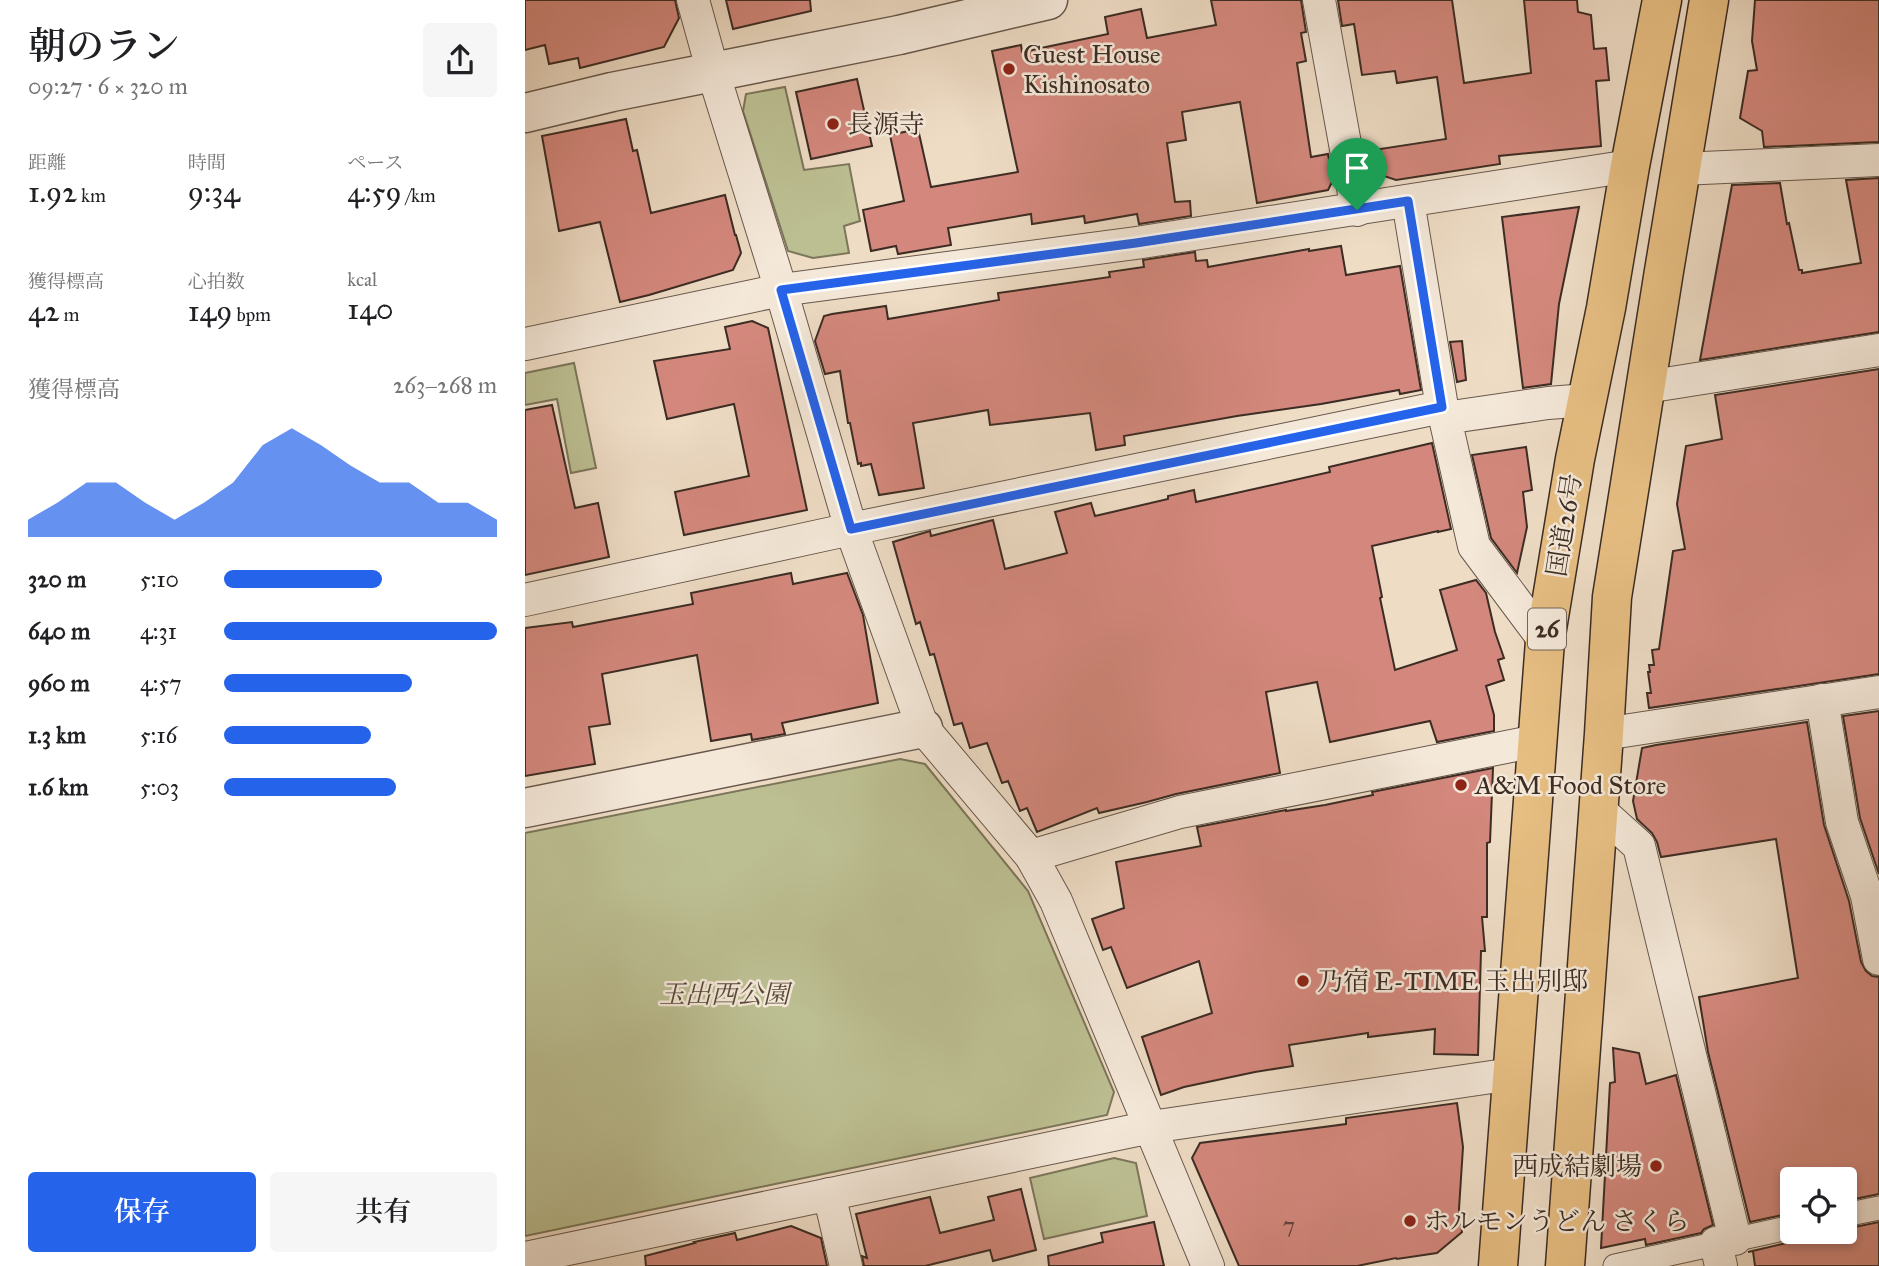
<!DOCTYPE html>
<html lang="ja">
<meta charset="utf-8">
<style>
:root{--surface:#fff;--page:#f6f6f6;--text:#202124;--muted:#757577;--accent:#2563eb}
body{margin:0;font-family:"IM FELL Great Primer","Noto Serif JP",serif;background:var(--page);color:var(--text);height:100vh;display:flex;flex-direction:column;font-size:26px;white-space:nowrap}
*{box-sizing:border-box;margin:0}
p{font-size:23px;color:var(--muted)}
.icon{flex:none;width:38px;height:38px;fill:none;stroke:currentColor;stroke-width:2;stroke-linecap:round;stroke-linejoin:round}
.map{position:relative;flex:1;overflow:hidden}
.panel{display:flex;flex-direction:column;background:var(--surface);width:525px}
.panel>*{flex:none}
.fabs{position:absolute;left:1255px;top:1167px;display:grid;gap:14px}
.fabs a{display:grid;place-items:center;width:77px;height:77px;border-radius:7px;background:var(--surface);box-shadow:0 4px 10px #0003;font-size:35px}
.pin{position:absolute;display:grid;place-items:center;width:60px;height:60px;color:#fff;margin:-72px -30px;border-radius:50% 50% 50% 0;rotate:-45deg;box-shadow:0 0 7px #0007}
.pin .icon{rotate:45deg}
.round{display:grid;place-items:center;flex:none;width:74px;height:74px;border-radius:7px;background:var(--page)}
.summary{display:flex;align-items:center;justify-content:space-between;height:119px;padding:0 28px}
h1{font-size:38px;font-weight:600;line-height:52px}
.metrics{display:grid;grid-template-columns:repeat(3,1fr);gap:10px;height:119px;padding:7px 28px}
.metrics div{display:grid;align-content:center}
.metrics b{font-size:30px;font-weight:600}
.metrics small{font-size:19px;font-weight:400}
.metrics p{font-size:19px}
.chart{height:196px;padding:14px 28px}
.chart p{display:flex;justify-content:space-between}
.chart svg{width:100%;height:126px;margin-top:7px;fill:var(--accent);opacity:.7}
.cta{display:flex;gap:14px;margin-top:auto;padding:14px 28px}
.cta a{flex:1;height:80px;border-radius:7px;background:var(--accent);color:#fff;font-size:28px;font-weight:600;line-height:80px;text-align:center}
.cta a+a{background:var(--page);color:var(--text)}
ul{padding:0 28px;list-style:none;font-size:23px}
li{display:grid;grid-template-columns:112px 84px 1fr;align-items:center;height:52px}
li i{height:18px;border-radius:9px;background:var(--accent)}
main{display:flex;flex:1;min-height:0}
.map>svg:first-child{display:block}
.green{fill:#bcbf92;stroke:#7c765a;stroke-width:2}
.building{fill:#d4887d;stroke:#3c2c23;stroke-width:2}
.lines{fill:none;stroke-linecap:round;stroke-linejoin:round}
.pedestrian-casing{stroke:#68584c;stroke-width:25}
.minor-casing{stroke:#68584c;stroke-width:34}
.tertiary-casing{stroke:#68584c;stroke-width:41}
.trunk-casing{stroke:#3c2c23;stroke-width:41}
.pedestrian{stroke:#f4e8d9;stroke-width:23}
.minor{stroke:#f4e8d9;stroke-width:32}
.tertiary{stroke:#f4e8d9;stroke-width:38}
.trunk{stroke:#e7be82;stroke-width:38}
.route-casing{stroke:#fff;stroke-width:14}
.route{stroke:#2563eb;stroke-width:9}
.poi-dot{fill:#8f2418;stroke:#f4e8d9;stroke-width:2.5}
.labels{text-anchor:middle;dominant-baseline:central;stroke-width:5;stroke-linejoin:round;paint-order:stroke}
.number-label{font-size:23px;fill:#62433a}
.shield{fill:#f4e8d9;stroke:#73645a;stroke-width:2}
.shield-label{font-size:24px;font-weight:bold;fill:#3c2c23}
.poi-label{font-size:26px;fill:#3c2c23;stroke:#f4e8d9;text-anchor:start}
.street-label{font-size:26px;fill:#3c2c23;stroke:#f4e8d9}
.park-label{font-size:26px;font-style:italic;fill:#564939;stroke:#f4e8d9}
</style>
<main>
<section class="panel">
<div class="summary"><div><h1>朝のラン</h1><p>09:27 · 6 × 320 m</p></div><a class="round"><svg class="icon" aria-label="share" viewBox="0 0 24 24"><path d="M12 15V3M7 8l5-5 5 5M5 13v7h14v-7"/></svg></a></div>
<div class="metrics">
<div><p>距離</p><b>1.92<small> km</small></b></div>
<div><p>時間</p><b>9:34</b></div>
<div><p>ペース</p><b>4:59<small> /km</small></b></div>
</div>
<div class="metrics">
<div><p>獲得標高</p><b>42<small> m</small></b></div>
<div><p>心拍数</p><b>149<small> bpm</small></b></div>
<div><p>kcal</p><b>140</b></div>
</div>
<div class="chart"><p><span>獲得標高</span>263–268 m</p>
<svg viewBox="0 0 160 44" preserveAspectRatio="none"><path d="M0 44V38L10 32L20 25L30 25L40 32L50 38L60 32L70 25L80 12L90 6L100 12L110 19L120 25L130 25L140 32L150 32L160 38V44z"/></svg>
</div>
<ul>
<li><b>320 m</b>5:10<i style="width:58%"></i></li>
<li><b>640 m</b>4:31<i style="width:100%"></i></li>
<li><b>960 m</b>4:57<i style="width:69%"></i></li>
<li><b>1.3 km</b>5:16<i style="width:54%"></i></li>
<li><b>1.6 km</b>5:03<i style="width:63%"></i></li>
</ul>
<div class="cta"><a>保存</a><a>共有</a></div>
</section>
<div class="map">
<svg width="1354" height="1266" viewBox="0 0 1354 1266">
<rect width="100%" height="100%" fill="#eedcc5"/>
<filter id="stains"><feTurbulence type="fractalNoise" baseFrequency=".00286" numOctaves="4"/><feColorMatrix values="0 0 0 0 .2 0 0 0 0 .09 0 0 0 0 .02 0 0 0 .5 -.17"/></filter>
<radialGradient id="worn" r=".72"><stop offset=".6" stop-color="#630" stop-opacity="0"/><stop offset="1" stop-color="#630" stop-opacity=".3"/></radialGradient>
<g class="green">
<path d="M260 87 279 170 324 164 335 221 319 226 324 253 288 258 263 251 218 111 221 94Z"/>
<path d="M49 363 71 468 46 473 32 399 0 405V373Z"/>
<path d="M375 759 400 764 503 891 589 1092 582 1115 0 1236V833Z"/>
<path d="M589 1158 611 1163 622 1216 519 1239 505 1178Z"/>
</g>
<g class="building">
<path d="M0 0H150L154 18 139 47 55 68 53 58 24 64 20 45 0 50Z"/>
<path d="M201 0H285L286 11 208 29Z"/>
<path d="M686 0H776L781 32 776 33 781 61 772 63 786 157 803 154 808 180 803 190 732 203 715 102 657 112 661 140 642 143 650 202 665 201 666 216 614 224 612 214 560 223 559 216 507 224 506 214 423 228 426 245 373 254 371 246 346 251 338 210 379 201 365 135 393 129 406 187 493 172 467 51 496 45 497 52 583 34 580 17 616 9 622 38 691 25Z"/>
<path d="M813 0H927L939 83 1006 73 999 0H1052L1053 12 1066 15 1069 49 1081 48 1084 80 1071 81 1076 146 974 156 975 164 871 180 859 176 855 149 921 139 912 77 872 83 870 71 837 75 829 24 817 26Z"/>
<path d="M1230 0H1354V142L1239 147 1237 131 1215 118 1223 71 1232 70 1227 41Z"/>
<path d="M332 79 347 146 286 159 271 92Z"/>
<path d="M101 119 108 151 112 150 126 213 200 195 210 235H211L216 253 208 270 124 295 95 302 75 222 34 231 17 136Z"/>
<path d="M1354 178V332L1175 360 1207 185 1255 183 1262 224 1264 223 1274 270H1277V273L1336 263 1321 180Z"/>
<path d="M1054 207 1034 304 1026 384 998 388 977 217Z"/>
<path d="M816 246 821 275 875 266 896 390 875 394 874 390 796 404 712 416 599 436 600 445 571 450 565 413 465 425 463 410 388 423 399 488 354 495 346 464 336 466V463L333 464 325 423H323L315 371 300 374 290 341 299 316 307 314 361 306 363 319 474 300 473 293 585 277 584 272 619 267 618 260 670 252 671 261 682 260 683 267 784 249V251Z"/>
<path d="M227 321 243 328 282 510 159 535 150 492 224 476 209 404 142 419 129 361 205 349 200 327Z"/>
<path d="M937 341 941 380 932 382 925 342Z"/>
<path d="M1354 369V674L1124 708 1122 693H1126L1123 672H1125L1124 665H1129L1127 650 1134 649 1148 551 1160 549 1152 504 1161 446 1197 439 1190 395Z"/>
<path d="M27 405 50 508 73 503 84 557 0 575V410Z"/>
<path d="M907 443 926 529 913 532V531L847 546 857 597 855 598 870 670 932 650 915 590 951 580 961 593 970 632 979 658 973 660 979 680 961 686 969 715V731L912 742 905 721 805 742 792 682 741 692 755 773 651 794 622 802 574 813 572 808 512 832 502 808 495 811 483 781 477 783 462 743 445 748 437 723 429 725 409 654 405 655 395 622 391 624 368 542 405 531 406 536 468 520 480 569 542 553 530 512 566 503 570 516 643 499V496L669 490 671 502 805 472 804 467Z"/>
<path d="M1001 447 1007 490 998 492 1002 527 992 573 966 538 947 455Z"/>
<path d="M266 573 268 584 322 573 338 615 353 703 257 723 260 734 227 740 226 734 186 741 172 655 77 674 85 724 64 727 70 764 0 776V628L47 622 48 627 168 604 166 593Z"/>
<path d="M1354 711V874L1335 818 1318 716Z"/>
<path d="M1282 722 1299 825 1324 901 1336 962 1341 971 1347 976 1354 977V1194L1320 1201V1180H1267V1213L1225 1222 1183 1052 1174 997 1273 978 1251 839 1136 857 1132 842 1127 833 1112 819 1108 801 1117 748 1131 745Z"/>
<path d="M968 768 965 842 962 843V917H957L960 951H956L953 1055 909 1054 910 1029 843 1037V1033L764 1045 768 1066 730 1072 659 1087 636 1095 617 1037 687 1013 674 961 602 988 586 947 578 950 567 919 599 908 591 862 676 846 672 827 761 810V811L800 805 848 795 847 792Z"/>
<path d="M1088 1048 1114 1053 1121 1084 1151 1075 1188 1225 1179 1229 1176 1233 1121 1245 1120 1239 1076 1248 1085 1083 1090 1082Z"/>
<path d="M932 1103 938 1147 934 1209 937 1232 912 1253 872 1259 871 1258 832 1266H714L667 1158 675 1143 821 1124V1118Z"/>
<path d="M496 1189 511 1250 468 1261 465 1250 400 1266H339L337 1256 342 1258 331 1214 405 1197 415 1233 469 1220 463 1197Z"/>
<path d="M629 1222 639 1266H524L523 1256 578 1242 576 1233Z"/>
<path d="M1354 1222V1266H1230L1228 1251 1223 1252 1270 1241 1276 1238 1280 1232H1320V1229Z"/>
<path d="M266 1226 296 1238 302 1266H121L120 1256 170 1243 169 1242 210 1233 212 1240Z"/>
</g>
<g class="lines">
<defs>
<g id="pedestrian">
<path d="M1320 1215 1354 1208"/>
<path d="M1090 1266 1267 1227"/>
</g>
<g id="minor">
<path d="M168 0 188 72 256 290 326 529 398 728 506 856 531 901 683 1266"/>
<path d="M794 0 832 210"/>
<path d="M1156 169 1354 160"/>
<path d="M883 201 917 407 920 418"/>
<path d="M0 344 256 290 611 243 1105 166"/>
<path d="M1121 387 1354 350"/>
<path d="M0 600 326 529 917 407"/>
<path d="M1020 641 949 546 920 418 1023 403 1062 400"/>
<path d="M1297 700 1317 822 1342 896 1354 959"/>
<path d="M1079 734 1354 692"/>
<path d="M1074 810 1114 846 1210 1239"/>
<path d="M506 856 655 812 1011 741"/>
<path d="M304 1194 321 1266"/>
<path d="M1191 1243 1196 1266"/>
<path d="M0 1258 626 1127 987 1074"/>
</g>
<g id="tertiary">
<path d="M0 113 87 92 374 35 523 0"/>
<path d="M0 808 398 728"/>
</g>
<g id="trunk">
<path d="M973 1266 1020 641 1050 459 1081 308 1105 166 1137 0"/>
<path d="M1040 1266 1079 734 1087 597 1139 271 1184 0"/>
</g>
</defs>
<use href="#pedestrian" class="pedestrian-casing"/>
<use href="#minor" class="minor-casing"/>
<use href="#tertiary" class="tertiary-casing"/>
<use href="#trunk" class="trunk-casing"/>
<use href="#pedestrian" class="pedestrian"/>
<use href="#minor" class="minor"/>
<use href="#tertiary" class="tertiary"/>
<use href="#trunk" class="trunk"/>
</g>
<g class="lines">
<defs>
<path id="route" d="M883 201 917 407 326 529 256 290 611 243Z"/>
</defs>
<use href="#route" class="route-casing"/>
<use href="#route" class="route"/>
</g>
<g class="poi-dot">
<circle cx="484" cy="69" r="7"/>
<circle cx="308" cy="124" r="7"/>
<circle cx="936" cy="785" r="7"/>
<circle cx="778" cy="981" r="7"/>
<circle cx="1131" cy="1166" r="7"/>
<circle cx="885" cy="1221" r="7"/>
</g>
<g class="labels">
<g class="number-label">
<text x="764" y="1225">7</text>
</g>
<rect class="shield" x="1003" y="608.5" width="38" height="41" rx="5"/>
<g class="shield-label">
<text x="1022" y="629">26</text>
</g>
<g class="poi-label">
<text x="498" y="54">Guest House<tspan x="498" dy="30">Kishinosato</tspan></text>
<text x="322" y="124">長源寺</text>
<text x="950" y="785">A&amp;M Food Store</text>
<text x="792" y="981">乃宿 E-TIME 玉出別邸</text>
<text x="1117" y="1166" text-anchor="end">西成結劇場</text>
<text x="899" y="1221">ホルモンうどん さくら</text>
</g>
<g class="street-label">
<text transform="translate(1039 525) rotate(-81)">国道26号</text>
</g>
<g class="park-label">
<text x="199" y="994">玉出西公園</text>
</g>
</g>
<rect width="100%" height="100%" filter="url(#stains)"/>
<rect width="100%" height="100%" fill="url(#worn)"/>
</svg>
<div class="fabs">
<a><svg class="icon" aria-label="locate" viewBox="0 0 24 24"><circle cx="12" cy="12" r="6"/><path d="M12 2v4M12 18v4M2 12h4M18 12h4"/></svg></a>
</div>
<div class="pin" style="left:832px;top:210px;background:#1e9e55"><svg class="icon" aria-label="arrive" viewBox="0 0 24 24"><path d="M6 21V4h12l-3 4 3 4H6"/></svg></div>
</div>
</main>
